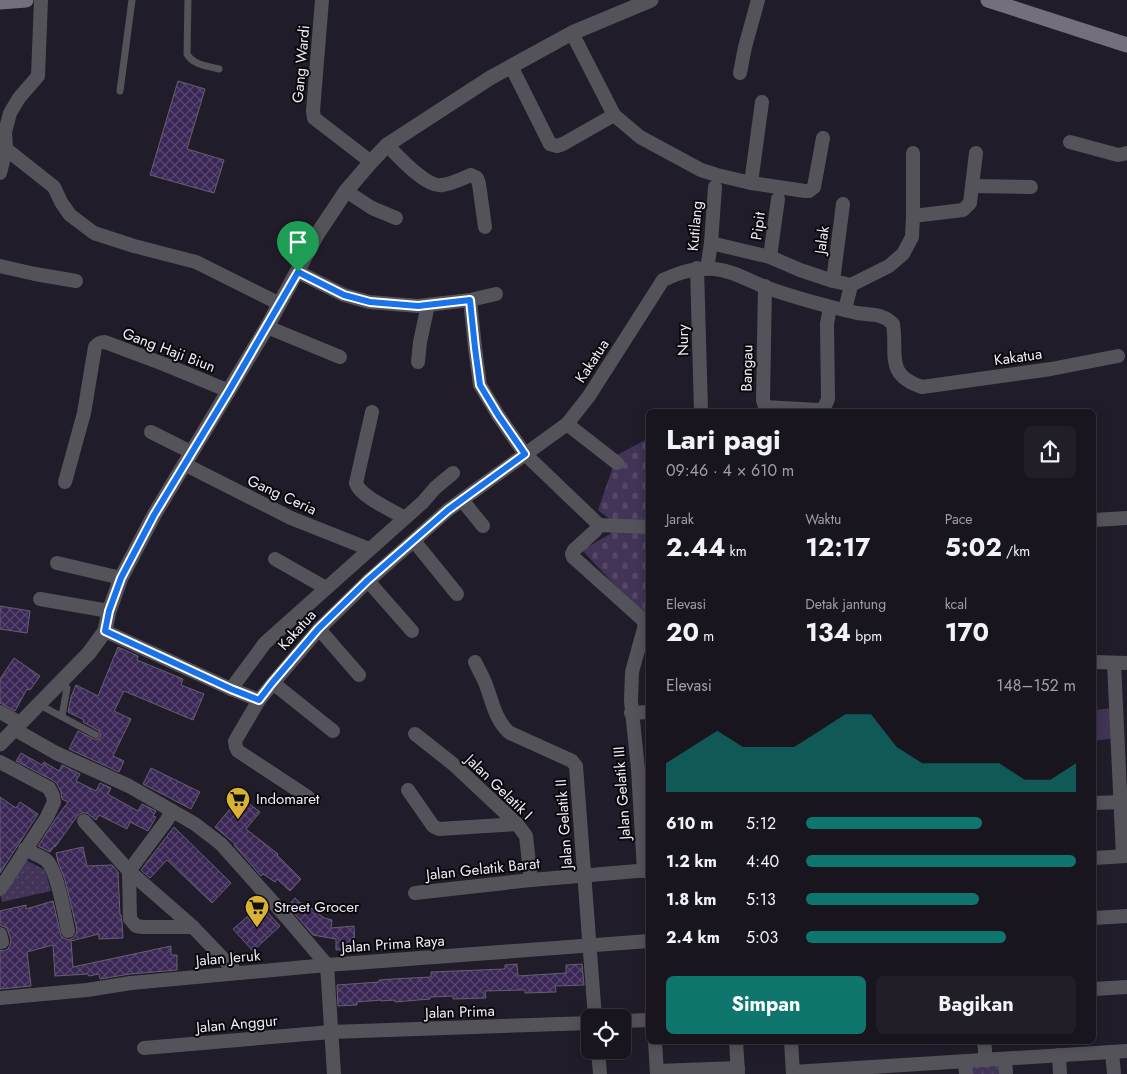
<!DOCTYPE html>
<html lang="id">
<meta charset="utf-8">
<style>
:root{--surface:#19151f;--page:#221e28;--text:#f1f3f6;--muted:#9f9fa4;--line:#37343d;--accent:#0f766e}
body{margin:0;font-family:Jost,sans-serif;background:var(--page);color:var(--text);height:100vh;display:flex;flex-direction:column;font-size:19px;white-space:nowrap}
*{box-sizing:border-box;margin:0}
p{font-size:16px;color:var(--muted)}
.icon{flex:none;width:28px;height:28px;fill:none;stroke:currentColor;stroke-width:2;stroke-linecap:round;stroke-linejoin:round}
.map{position:relative;flex:1;overflow:hidden}
.drawer{position:absolute;left:646px;top:409px;width:450px;height:635px;display:flex;flex-direction:column;background:var(--surface);border-radius:8px;box-shadow:0 2px 12px #0003,0 0 0 1px var(--line)}
.drawer>*{flex:none}
.buttons{position:absolute;left:581px;top:1009px;display:grid;gap:10px}
.buttons a{display:grid;place-items:center;width:50px;height:50px;border-radius:8px;background:var(--surface);box-shadow:0 2px 12px #0003,0 0 0 1px var(--line);font-size:25px}
.pin{position:absolute;display:grid;place-items:center;width:42px;height:42px;color:#fff;margin:-51px -21px;border-radius:50% 50% 50% 0;rotate:-45deg;box-shadow:0 0 5px #0007}
.pin .icon{rotate:45deg}
.round{display:grid;place-items:center;flex:none;width:52px;height:52px;border-radius:8px;background:var(--page)}
.headline{display:flex;align-items:center;justify-content:space-between;height:85px;padding:0 20px}
h1{font-size:28px;font-weight:700;line-height:38px}
.stats{display:grid;grid-template-columns:repeat(3,1fr);gap:8px;height:85px;padding:5px 20px}
.stats div{display:grid;align-content:center}
.stats b{font-size:25px;font-weight:700}
.stats small{font-size:14px;font-weight:400}
.stats p{font-size:14px}
.chart{height:140px;padding:10px 20px}
.chart p{display:flex;justify-content:space-between}
.chart svg{width:100%;height:90px;margin-top:5px;fill:var(--accent);opacity:.7}
.button{display:flex;gap:10px;margin-top:auto;padding:10px 20px}
.button a{flex:1;height:58px;border-radius:8px;background:var(--accent);color:#fff;font-size:20px;font-weight:700;line-height:58px;text-align:center}
.button a+a{background:var(--page);color:var(--text)}
ul{padding:0 20px;list-style:none;font-size:16px}
li{display:grid;grid-template-columns:80px 60px 1fr;align-items:center;height:38px}
li i{height:12px;border-radius:6px;background:var(--accent)}
.map>svg:first-child{display:block}
.grass{fill:url(#grass-dots)}
.cemetery{fill:url(#cemetery-stones)}
.garden{fill:#413456}
.building{fill:url(#building-cross-hatch);stroke:#65606f}
.lines{fill:none;stroke-linecap:round;stroke-linejoin:round}
.service{stroke:#55535a;stroke-width:7}
.minor{stroke:#55535a;stroke-width:14}
.tertiary{stroke:#55535a;stroke-width:15}
.secondary{stroke:#74707b;stroke-width:15}
.route-casing{stroke:#fff;stroke-width:10}
.route{stroke:#1a73e8;stroke-width:6}
.labels{text-anchor:middle;dominant-baseline:central;stroke-width:4;stroke-linejoin:round;paint-order:stroke}
.street-label{font-size:15px;fill:#f0edf6;stroke:#0a080d}
.poi-label{font-size:15px;fill:#f0edf6;stroke:#0a080d;text-anchor:start}
</style>
<div class="map">
<svg width="1127" height="1074" viewBox="0 0 1127 1074">
<defs>
<pattern id="grass-dots" width="8" height="8" patternUnits="userSpaceOnUse" patternTransform="scale(1.25)"><rect width="8" height="8" fill="#413456"/><path d="M2 2h.1M6 6h.1" fill="none" stroke="#544867" stroke-width="1.8" stroke-linecap="round"/></pattern>
<pattern id="cemetery-stones" width="16" height="16" patternUnits="userSpaceOnUse" patternTransform="scale(1.25)"><rect width="16" height="16" fill="#413456"/><path d="M2 7V4a2 2 0 0 1 4 0v3zM10 15v-3a2 2 0 0 1 4 0v3z" fill="#544867"/></pattern>
<pattern id="building-cross-hatch" width="8" height="8" patternUnits="userSpaceOnUse" patternTransform="scale(1.25)"><rect width="8" height="8" fill="#3b2756"/><path d="M0 0l8 8M0 8l8-8" fill="none" stroke="#58476f"/></pattern>
</defs>
<rect width="100%" height="100%" fill="#211c29"/>
<g class="grass">
<path d="M24 859 45 870 51 891 2 902 0 894Z"/>
<path d="M1002 1063 1003 1074H969V1065Z"/>
</g>
<path class="cemetery" d="M649 438V614L637 609 582 550 610 534 613 522 598 510 617 455Z"/>
<path class="garden" d="M1112 708 1115 738 1094 741V710Z"/>
<g class="building">
<path d="M178 81 205 89 187 149 224 160 214 193 150 175Z"/>
<path d="M0 606 30 611 27 633 0 629Z"/>
<path d="M118 647 138 656 137 660 183 679 181 685 204 694 193 720 124 691 114 711 131 719 113 756 124 761 119 772 69 749 78 731 96 740 99 739 101 735 99 731 83 722 84 720 68 712 71 697 76 685 98 696Z"/>
<path d="M14 658 40 676 30 690 27 689 15 711 0 703V679Z"/>
<path d="M21 753 42 765 44 762 59 771 62 765 80 774 76 781 96 791 100 783 111 788 108 794 109 795 138 811 142 804 156 811 153 816 156 817 148 831 130 822 127 829 99 815 96 820 87 813H82L78 815 55 847V845L50 852 38 846 57 817 68 802 62 799 61 792 57 784 54 781 16 761Z"/>
<path d="M151 768 200 792 191 809 143 784Z"/>
<path d="M0 797 16 808 20 802 38 814 0 873Z"/>
<path d="M240 797 260 812 246 829 278 854 277 855 301 879 290 891 277 879 275 882 263 874 261 876 234 845 235 844 215 827Z"/>
<path d="M174 827 231 883 212 903 167 860 150 878 141 870Z"/>
<path d="M83 847 87 866 112 865 118 872 120 915H121L122 922 123 938 99 939V934L71 941 73 967 171 946V955H177V970L130 974 100 979 99 974 89 976 88 974 55 976 53 945 27 952 31 986 0 989V950L4 951 8 949 10 945 11 940 7 928 0 925V911L26 905V909L53 901 61 936 66 939 69 940 73 938 76 934 77 930 73 913 65 880 58 862 56 853Z"/>
<path d="M295 898 308 910 310 907 324 918 332 920 331 928 354 926 355 949 336 950V939L313 935 288 906Z"/>
<path d="M261 905 280 926 253 951 233 929Z"/>
<path d="M517 964 518 976 566 973V965L582 964 584 985 555 986 556 992 525 993V990L485 991 486 998 453 999V996L430 997V999L395 1002V1000L381 1001V1000L357 1002V1005L338 1006 337 985 379 982V980L393 979 431 977V972L505 969V965Z"/>
</g>
<g class="lines">
<g class="service">
<path d="M188 0 187 54C193 65 208 66 219 69"/>
<path d="M120 91 132 0"/>
<path d="M61 682 67 688 62 716"/>
<path d="M38 704 96 735"/>
</g>
<g class="minor">
<path d="M322 0 313 111 314 118 371 162"/>
<path d="M572 33 614 115 640 137 701 170 717 175 751 183 805 191H809L814 187 823 138"/>
<path d="M511 66 550 144 557 146 563 144 614 115"/>
<path d="M740 73 745 47 758 0"/>
<path d="M1070 142 1118 155 1123 154 1127 153"/>
<path d="M387 145C398 156 426 188 442 185 452 184 462 179 471 175L477 178 479 184 485 227"/>
<path d="M6 149 54 187 61 202 70 215 94 233 134 246 196 262 280 304"/>
<path d="M0 173 6 149 5 132 10 113 19 98 38 76 41 0"/>
<path d="M751 183 762 102"/>
<path d="M972 186 1031 187"/>
<path d="M346 191 372 208 396 218"/>
<path d="M913 216 963 210 970 203 976 153"/>
<path d="M711 243 770 257 800 270 833 281 851 285 889 266 903 254 912 237 913 216V153"/>
<path d="M770 257 778 199"/>
<path d="M0 266 35 274 76 281"/>
<path d="M697 268 701 411"/>
<path d="M707 269 711 243 715 187"/>
<path d="M298 272 344 295 369 302 418 306 470 300 496 294"/>
<path d="M833 281 843 204"/>
<path d="M765 286 763 400 765 407 819 410H823L825 406 828 399 827 324 830 307"/>
<path d="M470 300 475 348 480 385 498 415 525 454 596 522 597 525"/>
<path d="M845 310 851 285"/>
<path d="M267 327 340 357"/>
<path d="M418 362 420 342 428 305"/>
<path d="M372 412 356 483C360 497 392 510 405 518"/>
<path d="M567 424 617 463"/>
<path d="M151 432 191 452"/>
<path d="M184 464 291 518 369 549"/>
<path d="M65 482 84 413 95 347C98 343 100 342 105 342L166 365 229 391"/>
<path d="M462 500 483 526"/>
<path d="M1094 520 1127 518"/>
<path d="M597 525 596 530 574 550 572 554 573 557 642 619 645 625 632 672 631 701 638 769 644 871"/>
<path d="M597 525 649 527"/>
<path d="M414 541 457 594"/>
<path d="M275 559 326 588"/>
<path d="M57 563 121 578"/>
<path d="M368 581 412 631"/>
<path d="M40 599 109 611"/>
<path d="M319 629 359 675"/>
<path d="M105 631 231 689 259 700"/>
<path d="M475 662C478 668 481 674 484 680 492 698 494 720 510 733L572 761 576 766 595 1018"/>
<path d="M1094 662 1127 663"/>
<path d="M1114 663 1123 856"/>
<path d="M273 683 333 731"/>
<path d="M231 689 265 643 423 502 435 488 453 473"/>
<path d="M0 712 20 723"/>
<path d="M631 713 649 712"/>
<path d="M14 729 56 753 129 786 195 824 221 844 287 918 327 965"/>
<path d="M415 734 453 764 517 824 526 836 531 880"/>
<path d="M0 762 49 788 53 796 54 802 47 817 0 889"/>
<path d="M408 790 433 826 439 829 517 824"/>
<path d="M308 797 238 751 236 747 235 741 259 700 273 683 319 629 368 581 448 510 567 424 589 396 663 280C681 272 695 267 715 269 733 271 748 280 765 287 786 295 809 301 831 307 840 309 849 311 857 313 870 315 883 313 893 324 898 353 884 375 922 387L1051 369 1118 356"/>
<path d="M1094 803 1121 802"/>
<path d="M172 811 167 820 129 871 130 919 136 926 143 927H193"/>
<path d="M84 821 129 871 193 927 237 973"/>
<path d="M25 849C32 853 40 856 46 860 57 869 65 916 68 931"/>
<path d="M1094 858 1127 856"/>
<path d="M415 893 531 880 649 870"/>
<path d="M1094 918 1127 916"/>
<path d="M0 934 2 942"/>
<path d="M327 965 334 1074"/>
<path d="M1094 989 1127 987"/>
<path d="M0 998 87 990 131 983 327 965 649 941"/>
<path d="M622 1021 649 1020"/>
<path d="M655 1041 657 1074"/>
<path d="M736 1041 738 1074"/>
<path d="M791 1041 793 1074"/>
<path d="M984 1041 986 1060"/>
<path d="M144 1048 331 1032 590 1023"/>
<path d="M598 1050 600 1074"/>
<path d="M1112 1052 1114 1074"/>
<path d="M1059 1055 1060 1074"/>
<path d="M1005 1059 1006 1074"/>
<path d="M965 1061 966 1074"/>
<path d="M657 1071 738 1068"/>
<path d="M793 1072 1127 1051"/>
</g>
<path class="tertiary" d="M0 744 89 653 105 631 109 611 121 578 154 515 267 327 318 233 346 191 371 162 387 145 490 78 572 33 651 0"/>
<g class="secondary">
<path d="M988 0 1127 45"/>
<path d="M0 2 26 0"/>
</g>
</g>
<g class="lines">
<defs>
<path id="route" d="M298 272 344 295 370 302 418 306 470 300 475 348 480 385 498 415 525 454 448 510 368 580 318 629 272 683 259 700 231 689 105 631 109 611 121 578 154 515 229 391Z"/>
</defs>
<use href="#route" class="route-casing"/>
<use href="#route" class="route"/>
</g>
<defs>
<symbol id="supermarket-pin" viewBox="-11 -11 22 30"><path d="M0 17L-7.5 6A9.5 9.5 0 1 1 7.5 6Z" fill="#dab333" stroke="#0a080d"/><path d="M-6-5.5h2.5l.6 2H6L4.5 2H-2.5L-4.4-4H-6ZM-1.5 3.2a1.3 1.3 0 1 0 .1 0ZM3 3.2a1.3 1.3 0 1 0 .1 0Z" fill="#111"/></symbol>
</defs>
<g fill-rule="evenodd">
<use href="#supermarket-pin" x="224" y="785" width="28" height="38"/>
<use href="#supermarket-pin" x="243" y="893" width="28" height="38"/>
</g>
<g class="labels">
<g class="street-label">
<text transform="translate(301 64) rotate(-85)">Gang Wardi</text>
<text transform="translate(695 226) rotate(-85)">Kutilang</text>
<text transform="translate(758 226) rotate(-82)">Pipit</text>
<text transform="translate(822 240) rotate(-82)">Jalak</text>
<text transform="translate(683 340) rotate(-91)">Nury</text>
<text transform="translate(169 350) rotate(21)">Gang Haji Biun</text>
<text transform="translate(1018 357) rotate(-8)">Kakatua</text>
<text transform="translate(592 361) rotate(-57)">Kakatua</text>
<text transform="translate(747 368) rotate(-89)">Bangau</text>
<text transform="translate(282 495) rotate(25)">Gang Ceria</text>
<text transform="translate(297 630) rotate(-48)">Kakatua</text>
<text transform="translate(499 787) rotate(44)">Jalan Gelatik I</text>
<text transform="translate(622 793) rotate(-94)">Jalan Gelatik III</text>
<text transform="translate(564 824) rotate(-94)">Jalan Gelatik II</text>
<text transform="translate(483 869) rotate(-6)">Jalan Gelatik Barat</text>
<text transform="translate(393 944) rotate(-4)">Jalan Prima Raya</text>
<text transform="translate(228 958) rotate(-5)">Jalan Jeruk</text>
<text transform="translate(460 1012) rotate(-2)">Jalan Prima</text>
<text transform="translate(237 1024) rotate(-5)">Jalan Anggur</text>
</g>
<g class="poi-label">
<text x="256" y="799">Indomaret</text>
<text x="274" y="907">Street Grocer</text>
</g>
</g>
</svg>
<div class="buttons">
<a><svg class="icon" aria-label="locate" viewBox="0 0 24 24"><circle cx="12" cy="12" r="6"/><path d="M12 2v4M12 18v4M2 12h4M18 12h4"/></svg></a>
</div>
<div class="pin" style="left:298px;top:272px;background:#1e9e55"><svg class="icon" aria-label="arrive" viewBox="0 0 24 24"><path d="M6 21V4h12l-3 4 3 4H6"/></svg></div>
<section class="drawer">
<div class="headline"><div><h1>Lari pagi</h1><p>09:46 · 4 × 610 m</p></div><a class="round"><svg class="icon" aria-label="share" viewBox="0 0 24 24"><path d="M12 15V3M7 8l5-5 5 5M5 13v7h14v-7"/></svg></a></div>
<div class="stats">
<div><p>Jarak</p><b>2.44<small> km</small></b></div>
<div><p>Waktu</p><b>12:17</b></div>
<div><p>Pace</p><b>5:02<small> /km</small></b></div>
</div>
<div class="stats">
<div><p>Elevasi</p><b>20<small> m</small></b></div>
<div><p>Detak jantung</p><b>134<small> bpm</small></b></div>
<div><p>kcal</p><b>170</b></div>
</div>
<div class="chart"><p><span>Elevasi</span>148–152 m</p>
<svg viewBox="0 0 160 44" preserveAspectRatio="none"><path d="M0 44V30L10 22L20 14L30 22L40 22L50 22L60 14L70 6L80 6L90 22L100 30L110 30L120 30L130 30L140 38L150 38L160 30V44z"/></svg>
</div>
<ul>
<li><b>610 m</b>5:12<i style="width:65%"></i></li>
<li><b>1.2 km</b>4:40<i style="width:100%"></i></li>
<li><b>1.8 km</b>5:13<i style="width:64%"></i></li>
<li><b>2.4 km</b>5:03<i style="width:74%"></i></li>
</ul>
<div class="button"><a>Simpan</a><a>Bagikan</a></div>
</section>
</div>
